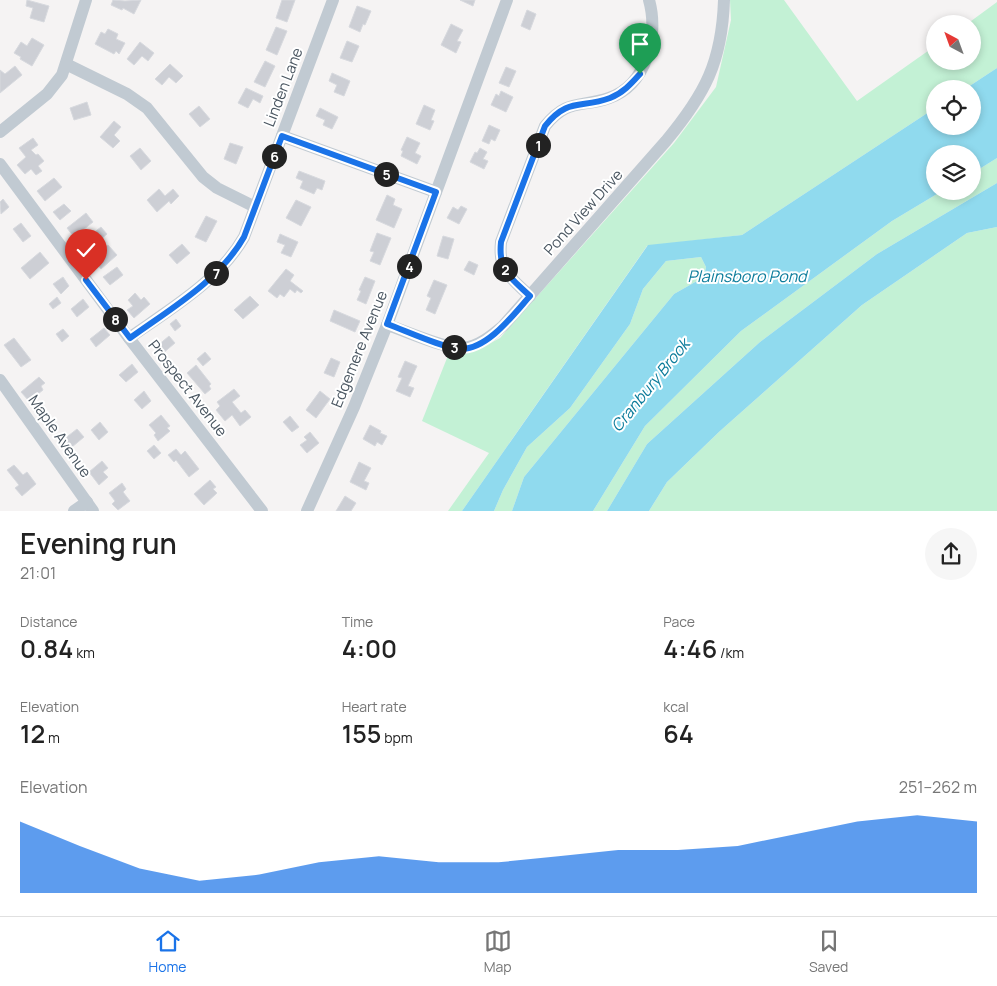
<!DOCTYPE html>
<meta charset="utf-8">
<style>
:root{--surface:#fff;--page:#f6f6f6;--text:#222;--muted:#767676;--line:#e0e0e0;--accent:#1a73e8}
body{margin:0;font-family:Manrope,sans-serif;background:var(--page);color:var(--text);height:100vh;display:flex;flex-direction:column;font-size:19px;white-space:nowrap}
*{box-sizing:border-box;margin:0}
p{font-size:16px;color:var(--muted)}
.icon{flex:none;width:28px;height:28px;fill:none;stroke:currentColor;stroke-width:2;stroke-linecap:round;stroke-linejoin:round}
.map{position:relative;height:511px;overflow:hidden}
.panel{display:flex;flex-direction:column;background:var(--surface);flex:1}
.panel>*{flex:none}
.needle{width:32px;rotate:319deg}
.controls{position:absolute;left:926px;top:15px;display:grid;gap:10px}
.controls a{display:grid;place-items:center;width:55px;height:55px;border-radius:50%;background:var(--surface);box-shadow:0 2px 8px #0003;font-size:25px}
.pin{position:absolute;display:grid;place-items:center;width:42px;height:42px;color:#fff;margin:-51px -21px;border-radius:50% 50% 50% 0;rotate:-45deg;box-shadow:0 0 5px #0007}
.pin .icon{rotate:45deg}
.km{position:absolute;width:25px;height:25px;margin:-12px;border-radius:50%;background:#222;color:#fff;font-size:14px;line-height:25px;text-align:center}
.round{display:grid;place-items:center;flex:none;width:52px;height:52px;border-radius:26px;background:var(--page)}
.summary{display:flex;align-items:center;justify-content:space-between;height:85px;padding:0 20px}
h1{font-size:28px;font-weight:600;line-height:38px}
.metrics{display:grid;grid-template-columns:repeat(3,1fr);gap:8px;height:85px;padding:5px 20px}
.metrics div{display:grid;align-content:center}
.metrics b{font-size:25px;font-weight:600}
.metrics small{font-size:14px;font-weight:400}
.metrics p{font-size:14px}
.chart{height:140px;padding:10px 20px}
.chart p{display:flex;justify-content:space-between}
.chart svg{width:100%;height:90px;margin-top:5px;fill:var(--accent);opacity:.7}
.tab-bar{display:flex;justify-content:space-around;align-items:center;height:70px;border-top:1px solid var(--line);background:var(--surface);font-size:14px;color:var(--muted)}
.tab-bar a{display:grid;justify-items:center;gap:2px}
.tab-bar .active{color:var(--accent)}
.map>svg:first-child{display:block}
.green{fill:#c3f1d5}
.water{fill:#90daee}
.building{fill:#cdcfd5;stroke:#d7d9de}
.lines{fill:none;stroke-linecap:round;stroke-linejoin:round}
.minor{stroke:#c1cad2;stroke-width:12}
.route-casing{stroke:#fff;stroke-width:10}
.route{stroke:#1a73e8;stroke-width:6}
.labels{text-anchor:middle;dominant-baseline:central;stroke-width:4;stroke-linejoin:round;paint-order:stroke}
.street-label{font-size:15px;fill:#4a5661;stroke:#fff}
.water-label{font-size:16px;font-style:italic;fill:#0c7c9b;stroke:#fff}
</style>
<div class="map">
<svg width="997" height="511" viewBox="0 0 997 511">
<rect width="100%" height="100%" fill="#f5f3f3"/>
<g class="green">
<path d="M730 0H784L857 101 935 46V61H972V24H967L997 2V68L965 89H935V108L742 235 647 246 462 511H448L489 453 422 421 449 353C470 355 481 348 500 338L674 143 716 87 731 20Z"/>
<path d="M997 158V183L877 254 760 342 647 444 607 511H593L645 426 741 331 892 221 942 191H972L973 173Z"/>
<path d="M997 227V511H649L667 482 720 431 862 305 967 233Z"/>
<path d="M701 257 706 267 704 277 674 294 524 477 512 511H494L503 490 527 447 570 408 630 324 643 289 666 261Z"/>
</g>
<g class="water">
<path d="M997 68V158L973 173 972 154H935V191H942L892 221 741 331 645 426 593 511H512L524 477 674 294 704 277 706 267 701 257 666 261 643 289 630 324 570 408 527 447 503 490 494 511H462L648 245 742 235 935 108V126H972V89H965Z"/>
<path d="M997 183V227L967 233 862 305 720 431 667 482 649 511H607L647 444 760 342 877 254Z"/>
</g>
<g class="building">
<path d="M27 0 49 6 44 22 30 18 33 8 26 6Z"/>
<path d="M113 0 125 1 141 0 134 14 123 8 122 10 111 5Z"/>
<path d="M282 0H295L287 22 276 18Z"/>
<path d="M460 0H475L473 6Z"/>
<path d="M357 6 371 11 365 25 363 24 360 32 349 27Z"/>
<path d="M527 10 536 14 530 30 521 26Z"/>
<path d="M451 24 463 30 457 41 461 42 456 53 441 45Z"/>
<path d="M276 27 287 31 277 55 266 50Z"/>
<path d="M108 29 118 34 116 39 125 43 119 54 116 51 114 54 95 44 101 32 105 34Z"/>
<path d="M32 38 44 45 32 66 20 59 21 57 14 53 21 42 27 46Z"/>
<path d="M347 41 359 46 352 62 340 58Z"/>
<path d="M140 42 154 53 148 61 142 56 134 65 127 59Z"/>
<path d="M265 61 275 66 265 87 254 82Z"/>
<path d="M170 64 183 76 176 83 169 77 162 85 155 79Z"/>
<path d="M15 66 22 75 0 93V70L5 74Z"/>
<path d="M506 67 516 71 509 87 499 83Z"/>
<path d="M332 73 350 81 344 96 334 92 337 85 329 81Z"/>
<path d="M246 88 263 96 260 103 253 99 248 108 238 103Z"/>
<path d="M501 91 513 97 506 112 491 105 496 94 499 96Z"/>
<path d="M87 102 91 115 74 120 70 108Z"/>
<path d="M424 105 435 110 431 120 434 121 430 130 416 124Z"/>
<path d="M199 106 210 119 200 127 189 114Z"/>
<path d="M320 108 338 117 332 129 323 125 325 120 316 116Z"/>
<path d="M114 121 121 127 114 135 120 141 113 148 100 137Z"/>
<path d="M489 125 500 130 495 141 491 139 489 144 482 141Z"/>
<path d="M407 137 420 143 415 153 421 156 417 164 401 156 403 151 401 150Z"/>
<path d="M33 138 38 145 31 150 36 155 38 154 44 161 38 166 42 171 36 175 31 169 25 174 17 165 26 157 19 148Z"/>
<path d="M230 143 243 147 236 164 224 159Z"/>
<path d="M140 148 151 161 141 170 130 156Z"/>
<path d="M480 148 487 152 483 159 488 161 484 169 470 162 475 152 477 153Z"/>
<path d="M299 171 325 181 322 190 317 188 314 194 300 188 303 181 296 178Z"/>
<path d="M54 178 62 187 45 201 37 191Z"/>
<path d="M159 189 165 196 173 189 179 196 171 204 169 201 157 212 147 200Z"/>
<path d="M387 195 395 199 393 205 402 209 394 228 376 220Z"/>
<path d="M3 199 9 207 1 214 0 202Z"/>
<path d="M296 200 311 207 301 226 286 218Z"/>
<path d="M64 204 71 211 60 220 53 212Z"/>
<path d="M461 206 467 209 459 224 447 218 453 207 458 210Z"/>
<path d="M86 213 93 222 74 237 67 228Z"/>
<path d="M206 216 217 221 206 242 195 237Z"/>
<path d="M21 223 31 236 23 242 13 229Z"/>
<path d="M101 227 107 234 85 253 78 245Z"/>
<path d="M377 233 391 238 380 265 370 261 374 252 370 251Z"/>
<path d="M280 234 298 242 291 257 281 253 285 245 277 242Z"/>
<path d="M443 236 454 239 448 259 437 256Z"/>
<path d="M182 244 190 253 177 264 169 255Z"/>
<path d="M108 245 117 255 101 269 92 258Z"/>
<path d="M40 252 49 263 30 279 21 268Z"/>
<path d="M469 261 478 265 474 275 464 270Z"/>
<path d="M117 267 123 275 110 285 103 277Z"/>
<path d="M286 269 294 275 290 281 303 291 301 293 297 290 295 293 290 289 284 297 280 294 277 298 268 291Z"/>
<path d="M63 277 69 286 61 294 53 284Z"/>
<path d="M365 277 375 281 366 304 357 300 361 291 359 290Z"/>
<path d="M434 280 447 285 435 314 426 310 431 298 427 296Z"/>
<path d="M135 293 141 300 144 297 150 304 134 318 127 310 133 306 128 300Z"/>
<path d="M250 296 259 305 243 319 234 310Z"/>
<path d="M57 297 61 303 53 309 49 304Z"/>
<path d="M83 299 89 307 77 317 71 309Z"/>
<path d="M334 310 360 321 355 332 330 321Z"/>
<path d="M176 319 181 326 175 331 170 324Z"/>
<path d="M104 328 110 335 96 347 90 339Z"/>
<path d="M63 329 69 336 62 342 56 334Z"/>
<path d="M169 336 175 343 162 354 156 347Z"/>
<path d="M14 338 31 360 21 367 4 345Z"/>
<path d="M205 352 211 359 203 366 197 359Z"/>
<path d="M331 358 340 362 334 377 324 373Z"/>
<path d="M405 361 417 366 408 386 414 388 410 397 396 391 402 378 398 377Z"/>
<path d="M132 364 138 372 126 382 119 375Z"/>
<path d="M196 365 211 384 209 386 211 389 205 394 187 373Z"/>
<path d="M39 377 45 383 41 386 43 390 29 401 21 392Z"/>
<path d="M234 389 240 396 232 402 241 413 245 410 251 417 240 426 232 415 225 421 216 410 220 406 217 402Z"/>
<path d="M144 391 151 401 142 409 134 400Z"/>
<path d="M320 391 330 399 316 418 306 410Z"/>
<path d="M161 415 170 426 167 428 170 431 158 441 154 435 156 433 149 425Z"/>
<path d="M290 416 299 427 292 432 283 422Z"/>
<path d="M100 422 108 432 99 440 91 430Z"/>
<path d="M370 425 381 431 380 433 387 436 382 445 377 442 375 446 363 439Z"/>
<path d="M77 429 84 437 66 452 59 443Z"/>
<path d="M310 432 319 443 307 453 300 445 307 440 304 437Z"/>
<path d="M154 445 161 453 154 459 147 451Z"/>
<path d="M176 449 181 455 185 451 199 469 189 477 176 460 174 462 168 455Z"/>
<path d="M102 461 108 468 103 472 108 477 99 485 89 472Z"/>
<path d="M359 462 371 468 364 481 369 483 366 490 350 482Z"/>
<path d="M14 465 23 475 27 472 36 484 22 496 15 488 19 485 7 470Z"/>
<path d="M210 480 216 487 213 489 217 493 204 505 194 494Z"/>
<path d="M122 483 126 489 123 492 130 501 118 510 112 504 115 501 109 493Z"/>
<path d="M345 496 356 503 351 511H336Z"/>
</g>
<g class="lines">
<g class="minor">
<path d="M66 64 127 94 147 108 203 177 217 188 255 207"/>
<path d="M0 132 47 94 62 75 86 0"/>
<path d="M282 136 436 192"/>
<path d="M0 164 129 338 262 511"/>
<path d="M530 296C510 277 498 271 501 242L545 126C568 98 580 108 609 98 647 85 659 35 649 0"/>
<path d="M387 325C404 330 447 350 463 348 479 346 491 336 503 326L666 141C705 94 722 62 724 0"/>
<path d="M129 338C169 310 220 280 244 237L333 0"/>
<path d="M0 380 93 511"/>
<path d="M74 511 87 502"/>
<path d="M307 511 354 407 387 325 507 0"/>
</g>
</g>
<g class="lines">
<defs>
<path id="route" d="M86 280 130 338C170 309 219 281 244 237L282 136 436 192 387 324C404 330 445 349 461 349 488 349 513 315 530 296 510 277 498 271 501 242L545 126C568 97 581 109 610 98 623 93 631 84 640 74"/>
</defs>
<use href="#route" class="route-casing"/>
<use href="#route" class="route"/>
</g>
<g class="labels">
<g class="street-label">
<text transform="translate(283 87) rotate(-69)">Linden Lane</text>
<text transform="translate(583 212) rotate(-48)">Pond View Drive</text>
<text transform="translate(359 349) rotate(-68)">Edgemere Avenue</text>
<text transform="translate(188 388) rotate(52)">Prospect Avenue</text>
<text transform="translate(60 436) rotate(55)">Maple Avenue</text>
</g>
<g class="water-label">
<text x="747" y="276">Plainsboro Pond</text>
<text transform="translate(650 385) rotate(-51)">Cranbury Brook</text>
</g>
</g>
</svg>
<div class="controls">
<a><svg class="needle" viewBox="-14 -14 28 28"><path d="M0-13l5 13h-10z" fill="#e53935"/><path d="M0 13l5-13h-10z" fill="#767676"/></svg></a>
<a><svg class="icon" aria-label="locate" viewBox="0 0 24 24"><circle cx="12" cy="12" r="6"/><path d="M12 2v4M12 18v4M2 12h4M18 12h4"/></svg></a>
<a><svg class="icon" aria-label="layers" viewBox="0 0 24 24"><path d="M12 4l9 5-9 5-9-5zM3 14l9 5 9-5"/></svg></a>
</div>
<div class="pin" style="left:640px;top:74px;background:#1e9e55"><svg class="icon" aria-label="arrive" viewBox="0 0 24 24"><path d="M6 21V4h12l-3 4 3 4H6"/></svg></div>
<div class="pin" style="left:86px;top:280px;background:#d93025"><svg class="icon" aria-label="check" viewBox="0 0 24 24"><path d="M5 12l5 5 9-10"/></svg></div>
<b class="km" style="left:538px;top:145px">1</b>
<b class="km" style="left:505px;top:269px">2</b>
<b class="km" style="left:454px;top:347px">3</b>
<b class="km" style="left:409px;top:266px">4</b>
<b class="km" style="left:386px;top:174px">5</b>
<b class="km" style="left:274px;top:156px">6</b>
<b class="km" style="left:216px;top:273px">7</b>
<b class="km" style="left:115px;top:319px">8</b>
</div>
<section class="panel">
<div class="summary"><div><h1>Evening run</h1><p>21:01</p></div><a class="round"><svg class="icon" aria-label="share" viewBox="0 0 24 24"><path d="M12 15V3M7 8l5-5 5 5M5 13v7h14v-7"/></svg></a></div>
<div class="metrics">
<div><p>Distance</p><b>0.84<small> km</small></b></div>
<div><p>Time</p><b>4:00</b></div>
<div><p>Pace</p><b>4:46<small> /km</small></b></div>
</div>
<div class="metrics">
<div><p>Elevation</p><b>12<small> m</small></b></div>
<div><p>Heart rate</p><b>155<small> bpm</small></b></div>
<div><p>kcal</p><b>64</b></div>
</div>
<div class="chart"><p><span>Elevation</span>251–262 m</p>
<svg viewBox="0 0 160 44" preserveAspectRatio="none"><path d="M0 44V9L10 21L20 32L30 38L40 35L50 29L60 26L70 29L80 29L90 26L100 23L110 23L120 21L130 15L140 9L150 6L160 9V44z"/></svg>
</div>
</section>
<nav class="tab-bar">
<a class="active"><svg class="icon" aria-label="home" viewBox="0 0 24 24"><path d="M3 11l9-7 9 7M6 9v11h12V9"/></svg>Home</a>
<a><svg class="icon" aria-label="map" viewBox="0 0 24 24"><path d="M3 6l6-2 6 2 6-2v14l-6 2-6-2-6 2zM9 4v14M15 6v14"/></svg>Map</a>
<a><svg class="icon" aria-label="saved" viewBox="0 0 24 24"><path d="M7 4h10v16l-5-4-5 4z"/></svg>Saved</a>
</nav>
